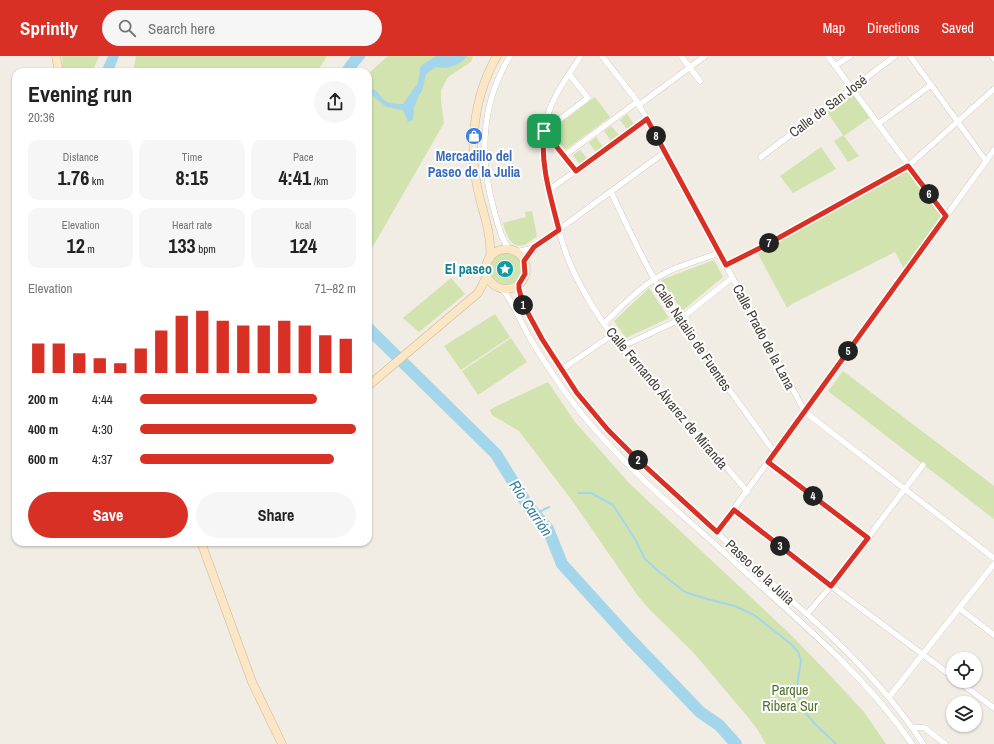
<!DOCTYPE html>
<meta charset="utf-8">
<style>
:root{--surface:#fff;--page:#f6f6f6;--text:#222;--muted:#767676;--accent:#d93025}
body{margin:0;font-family:"Archivo Narrow",sans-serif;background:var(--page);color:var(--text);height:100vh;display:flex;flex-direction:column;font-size:15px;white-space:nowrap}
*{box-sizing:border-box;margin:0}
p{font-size:13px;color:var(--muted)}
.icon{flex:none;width:22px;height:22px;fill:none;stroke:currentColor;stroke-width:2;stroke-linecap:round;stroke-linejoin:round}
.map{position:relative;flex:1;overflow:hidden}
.drawer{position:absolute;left:12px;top:12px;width:360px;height:478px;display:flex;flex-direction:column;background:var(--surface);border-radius:12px;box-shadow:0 1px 3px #0004}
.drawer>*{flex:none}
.controls{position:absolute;left:946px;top:596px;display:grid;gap:8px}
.controls a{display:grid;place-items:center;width:36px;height:36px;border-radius:50%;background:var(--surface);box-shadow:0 1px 3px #0004;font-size:20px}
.pin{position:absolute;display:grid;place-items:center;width:34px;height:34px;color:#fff;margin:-17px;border-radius:8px;box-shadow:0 2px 6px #0006}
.km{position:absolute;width:20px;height:20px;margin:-10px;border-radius:50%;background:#222;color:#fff;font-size:11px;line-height:20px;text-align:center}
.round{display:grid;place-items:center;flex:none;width:42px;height:42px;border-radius:21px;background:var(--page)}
.headline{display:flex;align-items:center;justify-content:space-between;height:68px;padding:0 16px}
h1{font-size:22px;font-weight:700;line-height:30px}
.figures{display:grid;grid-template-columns:repeat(3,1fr);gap:6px;height:68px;padding:4px 16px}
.figures div{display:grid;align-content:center;border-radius:10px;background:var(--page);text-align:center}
.figures b{font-size:20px;font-weight:700}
.figures small{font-size:11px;font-weight:400}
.figures p{font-size:11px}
.chart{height:112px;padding:8px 16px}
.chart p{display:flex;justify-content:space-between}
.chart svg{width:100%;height:72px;margin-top:4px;stroke:var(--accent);stroke-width:6}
.cta{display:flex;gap:8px;margin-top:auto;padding:8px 16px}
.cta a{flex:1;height:46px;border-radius:24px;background:var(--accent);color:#fff;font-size:16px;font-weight:700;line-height:46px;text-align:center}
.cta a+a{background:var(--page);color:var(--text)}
ul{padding:0 16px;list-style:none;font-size:13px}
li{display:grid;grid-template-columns:64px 48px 1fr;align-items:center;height:30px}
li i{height:10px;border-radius:5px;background:var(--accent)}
header{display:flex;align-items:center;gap:24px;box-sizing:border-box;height:56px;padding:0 20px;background:var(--accent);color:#fff}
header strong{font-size:19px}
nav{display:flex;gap:22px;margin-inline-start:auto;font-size:14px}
.search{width:280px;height:36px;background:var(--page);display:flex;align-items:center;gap:10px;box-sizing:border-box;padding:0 14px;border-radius:22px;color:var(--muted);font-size:15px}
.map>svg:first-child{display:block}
.green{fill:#d2e3af}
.water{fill:#a4d6eb}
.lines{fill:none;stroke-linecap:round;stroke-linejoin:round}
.stream{stroke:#a4d6eb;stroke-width:2}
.river{stroke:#a4d6eb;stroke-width:12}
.street-casing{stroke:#bfb5ab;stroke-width:6}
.secondary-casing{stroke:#ceb997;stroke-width:9}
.street{stroke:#fff;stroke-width:5.5}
.secondary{stroke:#fbe7c5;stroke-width:8}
.route-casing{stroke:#fff;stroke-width:8}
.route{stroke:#d93025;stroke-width:5}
.labels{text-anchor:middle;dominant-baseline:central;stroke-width:4;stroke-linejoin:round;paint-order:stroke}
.street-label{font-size:14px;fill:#433b35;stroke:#fff}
.shop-label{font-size:14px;font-weight:bold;fill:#366cbe;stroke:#fff}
.culture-label{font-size:14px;font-weight:bold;fill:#0d838f;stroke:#fff;text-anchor:end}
.park-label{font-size:14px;fill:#4e702c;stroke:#fff}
.water-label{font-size:15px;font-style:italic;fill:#347ea0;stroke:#fff}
</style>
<header>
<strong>Sprintly</strong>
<div class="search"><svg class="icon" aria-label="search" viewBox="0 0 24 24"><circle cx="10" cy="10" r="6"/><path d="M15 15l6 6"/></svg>Search here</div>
<nav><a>Map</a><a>Directions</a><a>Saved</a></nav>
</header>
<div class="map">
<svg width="994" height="688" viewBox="0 0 994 688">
<rect width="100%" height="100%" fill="#f1ece4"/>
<g class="green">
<path d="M62 0H99L92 16H63Z"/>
<path d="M136 0H327L317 16H133Z"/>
<path d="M388 0H473L471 6 448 21 441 34V45L444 67 368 199V18Z"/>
<path d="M852 33 872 60 844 80 859 100 848 106 834 85 843 79 825 53Z"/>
<path d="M595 41 610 61 565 94 550 75Z"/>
<path d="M627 58 634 68 627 73 620 64Z"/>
<path d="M611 70 619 79 611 85 604 75Z"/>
<path d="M596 81 603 91 596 96 589 87Z"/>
<path d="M821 91 836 113 793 137 780 120Z"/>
<path d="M580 94 588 103 580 109 573 99Z"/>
<path d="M908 110 946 160 908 213 903 211 895 196 792 248 787 252 756 194Z"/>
<path d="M532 155 537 180C533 183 528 188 524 189 510 193 506 177 503 167L526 161 525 156Z"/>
<circle cx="506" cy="213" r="20"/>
<path d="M714 204 723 221 682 255 661 224Z"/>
<path d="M451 222 465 238 419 276 403 262Z"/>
<path d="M649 232 669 262 626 282 614 265Z"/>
<path d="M495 258 510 281 461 314 444 290Z"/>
<path d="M511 282 527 306 478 339 462 315Z"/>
<path d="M843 315 994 430V463L828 335Z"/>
<path d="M548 326 575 366 630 428 788 576 827 616 864 656 886 688H766L757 673 747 660 693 596 650 554 638 540 571 443 519 375 492 359 490 354 495 351Z"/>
</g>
<g class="water">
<path d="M108 0H119L113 16H101Z"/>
<path d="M351 0H366L353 16H339Z"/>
<path d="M436 0H467C461 9 446 14 436 11L426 18 422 35 419 39 414 52 413 64 408 66 403 54 386 51 373 40 371 35 374 33C378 36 380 40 383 43 388 48 397 48 403 48L418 27 420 13 422 9Z"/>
</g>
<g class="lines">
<g class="stream">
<path d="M578 437H591L613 449 635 483 645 503 658 515 685 536 707 543 735 550 754 559 791 588 798 596 801 604 797 630 800 644 805 656 815 668 836 688"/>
<path d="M535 458 549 451"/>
</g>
<path class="river" d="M368 272 496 398 528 450 548 473 562 508 630 583 700 656 719 669 736 688"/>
<defs>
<g id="street">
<path d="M510 0C480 49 479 103 495 158 499 171 501 183 510 194"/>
<path d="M581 0C569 18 555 37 548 58 538 87 545 118 552 147 557 168 562 190 571 210 610 297 688 362 747 436"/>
<path d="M602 0 634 41 643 56 805 356 994 502"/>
<path d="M681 0 700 25"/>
<path d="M828 0 946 160"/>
<path d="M910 0 986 105"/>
<path d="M992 0 994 3"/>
<path d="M835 10 850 0"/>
<path d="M569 18 588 42 544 75 576 115"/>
<path d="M639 49 705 0"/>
<path d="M878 68 931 29"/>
<path d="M564 100 637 46"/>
<path d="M761 101 895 0"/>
<path d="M549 134 647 63"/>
<path d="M611 136C632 180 652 224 679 264L775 397"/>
<path d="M516 196 534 192"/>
<path d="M524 205 535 191 665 96"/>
<path d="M726 209 762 191 908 110 994 33"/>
<path d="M519 228C518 245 529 260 537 274 575 344 625 393 683 446 716 476 749 506 782 536 799 551 816 566 833 582 866 614 898 648 923 688"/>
<path d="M502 233C515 248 521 268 531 284 555 324 582 362 615 395 644 426 676 454 708 482 726 498 744 515 763 532 817 580 871 628 912 688"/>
<path d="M604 267C620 252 635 236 653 224 673 211 697 205 719 197"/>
<path d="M621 291 679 264 732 222"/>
<path d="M561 314 612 279"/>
<path d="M768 406 867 482"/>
<path d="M734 454 831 530 953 621"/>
<path d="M717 476 994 94"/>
<path d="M959 552 994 579"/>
<path d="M807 558 831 530 923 409"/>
<path d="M958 625 994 652"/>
<path d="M889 641 994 508"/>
<path d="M912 671 925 672 945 688"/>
</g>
<g id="secondary">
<path d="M56 0 59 16"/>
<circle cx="506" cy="213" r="20"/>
<path d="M490 202C492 180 484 160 479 139 468 93 473 41 497 0"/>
<path d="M368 330 478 237 487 220"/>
<path d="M201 486 252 626 282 688"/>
</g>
</defs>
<use href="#street" class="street-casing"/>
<use href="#secondary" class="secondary-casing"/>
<use href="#street" class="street"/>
<use href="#secondary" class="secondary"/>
</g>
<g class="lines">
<defs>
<path id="route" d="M647 63 726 209 762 191 908 110 946 160 768 406 868 482 831 530 734 454 717 476 636 402 608 374 577 337 542 283 523 248 519 233V228L525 218 524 205 534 191 559 174C551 142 540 109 544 75L576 115Z"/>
</defs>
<use href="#route" class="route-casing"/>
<use href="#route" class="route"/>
</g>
<defs>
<symbol id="shop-disc" viewBox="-11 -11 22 22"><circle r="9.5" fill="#3f7fe0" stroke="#fff"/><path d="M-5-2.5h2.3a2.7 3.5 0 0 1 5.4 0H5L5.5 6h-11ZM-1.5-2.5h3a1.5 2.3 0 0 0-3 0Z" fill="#fff"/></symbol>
<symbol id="sight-disc" viewBox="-11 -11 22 22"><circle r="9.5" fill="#0f9aa8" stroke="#fff"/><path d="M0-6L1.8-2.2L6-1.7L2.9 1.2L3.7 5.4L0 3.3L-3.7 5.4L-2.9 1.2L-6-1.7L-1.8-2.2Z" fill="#fff"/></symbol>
</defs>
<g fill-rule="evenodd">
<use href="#shop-disc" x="464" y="70" width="20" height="20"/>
<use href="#sight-disc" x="495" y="203" width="20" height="20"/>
</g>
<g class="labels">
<g class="street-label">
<text transform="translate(828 50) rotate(-37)">Calle de San José</text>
<text transform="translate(693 281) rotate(56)">Calle Natalio de Fuentes</text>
<text transform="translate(764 281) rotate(62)">Calle Prado de la Lana</text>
<text transform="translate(667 342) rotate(50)">Calle Fernando Álvarez de Miranda</text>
<text transform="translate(760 516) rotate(43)">Paseo de la Julia</text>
</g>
<g class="shop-label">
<text x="474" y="100">Mercadillo del<tspan x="474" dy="16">Paseo de la Julia</tspan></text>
</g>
<g class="culture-label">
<text x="492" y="213">El paseo</text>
</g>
<g class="park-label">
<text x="790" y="634">Parque<tspan x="790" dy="16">Ribera Sur</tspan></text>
</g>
<g class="water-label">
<text transform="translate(531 452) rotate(56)">Río Carrión</text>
</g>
</g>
</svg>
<div class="controls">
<a><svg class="icon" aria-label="locate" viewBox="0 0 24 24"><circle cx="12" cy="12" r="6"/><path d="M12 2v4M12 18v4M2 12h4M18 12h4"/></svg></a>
<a><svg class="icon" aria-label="layers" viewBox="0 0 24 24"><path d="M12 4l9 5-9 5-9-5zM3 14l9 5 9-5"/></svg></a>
</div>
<div class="pin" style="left:544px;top:75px;background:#1e9e55"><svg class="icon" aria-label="arrive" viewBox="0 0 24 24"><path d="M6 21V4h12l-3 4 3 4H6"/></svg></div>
<b class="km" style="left:523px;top:249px">1</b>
<b class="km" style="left:638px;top:404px">2</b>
<b class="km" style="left:780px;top:490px">3</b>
<b class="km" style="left:813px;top:440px">4</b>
<b class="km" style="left:848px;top:295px">5</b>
<b class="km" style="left:929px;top:138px">6</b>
<b class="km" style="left:769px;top:187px">7</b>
<b class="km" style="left:656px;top:80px">8</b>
<section class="drawer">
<div class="headline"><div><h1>Evening run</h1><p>20:36</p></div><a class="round"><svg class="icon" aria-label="share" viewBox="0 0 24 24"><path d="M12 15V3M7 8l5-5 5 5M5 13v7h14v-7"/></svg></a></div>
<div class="figures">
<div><p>Distance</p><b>1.76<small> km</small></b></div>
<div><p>Time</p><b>8:15</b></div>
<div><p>Pace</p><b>4:41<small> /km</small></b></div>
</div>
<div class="figures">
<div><p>Elevation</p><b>12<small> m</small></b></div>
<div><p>Heart rate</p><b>133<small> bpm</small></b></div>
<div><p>kcal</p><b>124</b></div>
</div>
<div class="chart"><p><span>Elevation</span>71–82 m</p>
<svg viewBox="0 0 160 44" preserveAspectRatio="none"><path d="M5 44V26M15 44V26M25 44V32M35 44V35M45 44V38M55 44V29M65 44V18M75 44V9M85 44V6M95 44V12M105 44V15M115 44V15M125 44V12M135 44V15M145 44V21M155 44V23"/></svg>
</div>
<ul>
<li><b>200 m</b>4:44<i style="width:82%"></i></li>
<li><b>400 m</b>4:30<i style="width:100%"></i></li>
<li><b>600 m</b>4:37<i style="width:90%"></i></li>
</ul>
<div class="cta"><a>Save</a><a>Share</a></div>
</section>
</div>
